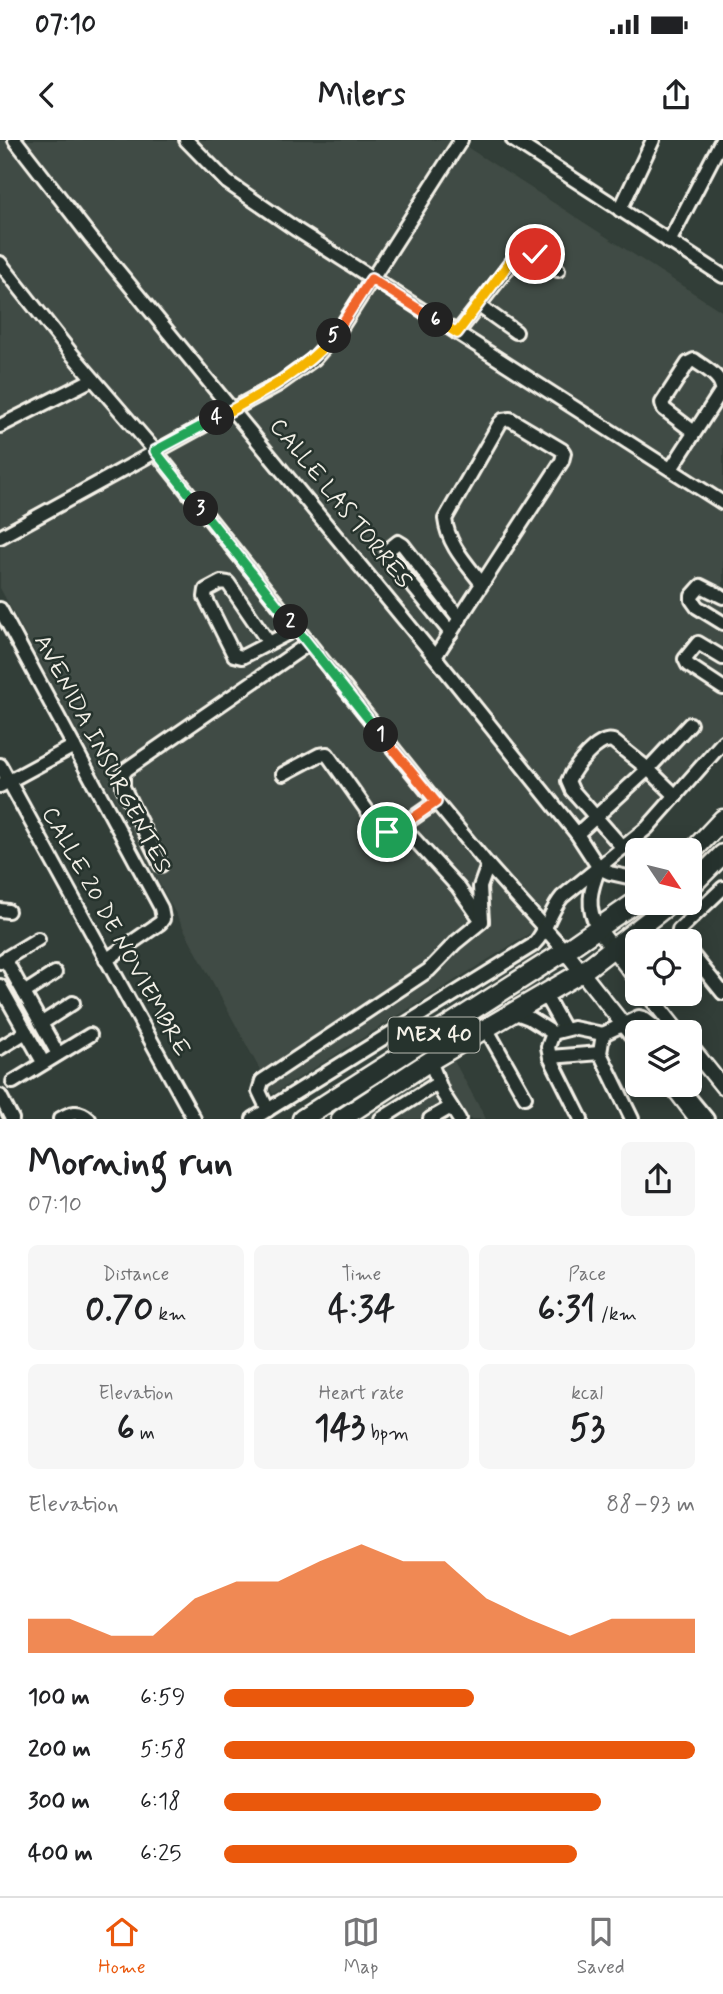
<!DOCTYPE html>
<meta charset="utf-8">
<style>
:root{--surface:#fff;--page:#f6f6f6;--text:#202124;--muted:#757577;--line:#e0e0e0;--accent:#ea580c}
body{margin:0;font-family:Mynerve,sans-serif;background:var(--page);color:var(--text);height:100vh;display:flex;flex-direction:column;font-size:26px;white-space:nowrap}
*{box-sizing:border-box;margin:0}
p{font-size:23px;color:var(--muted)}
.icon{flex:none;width:38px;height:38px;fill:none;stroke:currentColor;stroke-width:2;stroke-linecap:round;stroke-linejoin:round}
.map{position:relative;height:979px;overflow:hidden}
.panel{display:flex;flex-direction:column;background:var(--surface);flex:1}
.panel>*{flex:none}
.needle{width:46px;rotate:125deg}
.controls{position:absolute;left:625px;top:698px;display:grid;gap:14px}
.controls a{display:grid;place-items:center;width:77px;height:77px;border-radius:10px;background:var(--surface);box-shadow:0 4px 18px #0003;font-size:35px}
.pin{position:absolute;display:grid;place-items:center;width:60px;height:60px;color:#fff;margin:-30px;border:4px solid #fff;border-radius:50%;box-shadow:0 2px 7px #0007}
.km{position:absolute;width:35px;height:35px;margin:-18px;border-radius:50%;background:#222;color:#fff;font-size:19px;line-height:35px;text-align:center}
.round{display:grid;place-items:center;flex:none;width:74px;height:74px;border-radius:10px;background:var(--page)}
.head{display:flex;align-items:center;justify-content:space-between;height:119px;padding:0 28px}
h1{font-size:38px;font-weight:800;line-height:52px}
.figures{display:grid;grid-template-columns:repeat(3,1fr);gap:10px;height:119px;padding:7px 28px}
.figures div{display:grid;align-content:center;border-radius:10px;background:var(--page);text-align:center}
.figures b{font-size:35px;font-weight:800}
.figures small{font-size:19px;font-weight:400}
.figures p{font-size:19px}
.chart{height:196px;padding:14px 28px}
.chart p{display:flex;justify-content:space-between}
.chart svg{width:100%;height:126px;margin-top:7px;fill:var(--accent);opacity:.7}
ul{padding:0 28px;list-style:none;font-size:23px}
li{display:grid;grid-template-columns:112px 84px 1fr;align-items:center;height:52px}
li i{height:18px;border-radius:9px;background:var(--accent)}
.status{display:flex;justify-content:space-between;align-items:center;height:49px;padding:0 35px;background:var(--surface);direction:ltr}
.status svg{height:19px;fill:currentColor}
header{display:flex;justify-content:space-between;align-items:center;height:91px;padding:0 28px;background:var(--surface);font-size:32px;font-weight:800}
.tab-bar{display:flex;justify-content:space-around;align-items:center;height:98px;border-top:2px solid var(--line);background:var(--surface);font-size:19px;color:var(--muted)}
.tab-bar a{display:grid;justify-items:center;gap:4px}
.tab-bar .current{color:var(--accent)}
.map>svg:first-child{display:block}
.built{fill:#404b44}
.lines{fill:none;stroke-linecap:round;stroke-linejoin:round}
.minor-casing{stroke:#f4f1e8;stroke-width:18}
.major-casing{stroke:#f4f1e8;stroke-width:19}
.highway-casing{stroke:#f4f1e8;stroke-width:23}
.minor{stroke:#26332d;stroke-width:12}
.major{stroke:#26332d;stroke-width:14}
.highway{stroke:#26332d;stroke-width:18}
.split-1-casing{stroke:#fff;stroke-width:14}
.split-2-casing{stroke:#fff;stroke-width:14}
.split-3-casing{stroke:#fff;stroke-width:14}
.split-4-casing{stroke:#fff;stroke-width:14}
.split-5-casing{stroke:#fff;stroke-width:14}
.split-6-casing{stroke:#fff;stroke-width:14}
.split-7-casing{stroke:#fff;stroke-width:14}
.split-1{stroke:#f0652b;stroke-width:9}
.split-2{stroke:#22a559;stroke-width:9}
.split-3{stroke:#22a559;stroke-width:9}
.split-4{stroke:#22a559;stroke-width:9}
.split-5{stroke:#f5b400;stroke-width:9}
.split-6{stroke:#f0652b;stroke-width:9}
.split-7{stroke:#f5b400;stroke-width:9}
.labels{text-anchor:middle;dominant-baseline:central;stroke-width:5;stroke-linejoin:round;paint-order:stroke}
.shield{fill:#26332d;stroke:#b6b8b0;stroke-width:2}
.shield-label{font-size:21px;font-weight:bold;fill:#f4f1e8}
.street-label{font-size:23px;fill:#f4f1e8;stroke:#26332d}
</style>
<div class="status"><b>07:10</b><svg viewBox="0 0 49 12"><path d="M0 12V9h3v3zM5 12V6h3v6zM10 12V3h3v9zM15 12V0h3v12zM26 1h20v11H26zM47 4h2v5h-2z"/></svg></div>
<header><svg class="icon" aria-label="back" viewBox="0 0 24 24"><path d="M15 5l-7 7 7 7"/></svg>Milers<svg class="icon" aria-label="share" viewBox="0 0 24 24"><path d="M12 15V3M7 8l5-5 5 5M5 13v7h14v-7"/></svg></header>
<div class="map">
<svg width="723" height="979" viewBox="0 0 723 979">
<rect width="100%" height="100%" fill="#323e38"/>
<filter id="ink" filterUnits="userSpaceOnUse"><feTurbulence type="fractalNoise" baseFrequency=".0143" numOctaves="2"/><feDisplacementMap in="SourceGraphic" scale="14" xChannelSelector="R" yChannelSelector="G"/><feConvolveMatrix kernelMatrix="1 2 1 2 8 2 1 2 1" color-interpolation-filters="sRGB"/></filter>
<g filter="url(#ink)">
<g class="built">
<path d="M0 0H456L723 172V606L701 632 560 761 547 790H535L273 954 0 448Z"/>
<path d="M454 921 486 979H360Z"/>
</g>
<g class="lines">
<defs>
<g id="minor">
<path d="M15 0 91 98 435 517 577 694 599 728 610 733 637 739"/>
<path d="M186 0 227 42 297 90 723 363"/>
<path d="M513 0 723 136"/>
<path d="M620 70 653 0"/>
<path d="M669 102 722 0"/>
<path d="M0 123 70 212 155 311 436 662 488 725 565 811"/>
<path d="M478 165 516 192"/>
<path d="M457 193 518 115 526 111 535 114 558 130"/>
<path d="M0 286 93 239"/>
<path d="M671 329 722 250C722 236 704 228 694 220L688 223 662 263 664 269 694 292"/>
<path d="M0 397 279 244 314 219 340 189 461 0"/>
<path d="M723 457 701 446 692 456V460L697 467 723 483"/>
<path d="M0 469 161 768 163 779 160 783 106 820"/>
<path d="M451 493 390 418 388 410 398 402 403 405 460 479"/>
<path d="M269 503 228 443 221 442 206 450 205 457 234 515 242 517 296 489"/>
<path d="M435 517C477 451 520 386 562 321L564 313 562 310 510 279 503 280 500 283 445 379C448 405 467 424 482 444"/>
<path d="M723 518 698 503 685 519 688 525 723 548"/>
<path d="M0 625 194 979"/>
<path d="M283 634 319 615 327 614 376 683 387 692H393L436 662"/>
<path d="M0 646 74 606"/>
<path d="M402 686 458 747 482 781"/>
<path d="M577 694 648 629 690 584"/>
<path d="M623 708 572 650 568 641C574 628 598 596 613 601L648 629 676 656"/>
<path d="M161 725 123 647V634L127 629 308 504"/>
<path d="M0 770 8 771"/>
<path d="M598 789C586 766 590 751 599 728"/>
<path d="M681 802 678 797 679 790 723 748"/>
<path d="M690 812 723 853"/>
<path d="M5 819 58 914"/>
<path d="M0 822 38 799"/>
<path d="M0 846 43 922"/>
<path d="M24 853 55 833"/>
<path d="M545 855 564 889"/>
<path d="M513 872 529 878 553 893"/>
<path d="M42 883 73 863"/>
<path d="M486 888 525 957"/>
<path d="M0 908 26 892"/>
<path d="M550 917 600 913"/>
<path d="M430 921 443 954 459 979"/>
<path d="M13 942 90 895"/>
<path d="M679 945 707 979"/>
<path d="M0 956 12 979"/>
<path d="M268 970 259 951 262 941 429 830 455 803 482 781 480 747 488 725"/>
<path d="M60 979C70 973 79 969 89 979"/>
<path d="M253 979 533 805C547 792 549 772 562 757L647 688 723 602"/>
<path d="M381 979 438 943"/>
<path d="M430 979 451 967"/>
<path d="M581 979 550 917 548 907 553 893 573 888 603 894"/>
<path d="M632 979 600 913 603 894 639 877 643 878 661 892"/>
</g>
<g id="major">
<path d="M598 789 637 840"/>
<path d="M565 811 637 902"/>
<path d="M648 854 678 892"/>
<path d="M690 906 723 947"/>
<path d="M671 945 697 979"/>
</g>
<g id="highway">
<path d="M690 714 723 679"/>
<path d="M690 747 723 714"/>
<path d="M302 979 565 811 637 761"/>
<path d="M341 979 430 921 582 832 671 763"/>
</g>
</defs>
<use href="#minor" class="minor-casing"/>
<use href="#major" class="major-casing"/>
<use href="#highway" class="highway-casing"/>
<use href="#minor" class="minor"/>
<use href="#major" class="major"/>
<use href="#highway" class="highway"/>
</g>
</g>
<g class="lines" filter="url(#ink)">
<defs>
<path id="split-1" d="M381 595 436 662 393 692H387"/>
<path id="split-2" d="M291 482 381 595"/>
<path id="split-3" d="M201 369 291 482"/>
<path id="split-4" d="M201 369 155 311 217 278"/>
<path id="split-5" d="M217 278C261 254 300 234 334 196"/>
<path id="split-6" d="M334 196 371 139 436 180"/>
<path id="split-7" d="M436 180 457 193 509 123C518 115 523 110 535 114"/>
</defs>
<use href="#split-1" class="split-1-casing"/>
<use href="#split-2" class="split-2-casing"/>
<use href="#split-3" class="split-3-casing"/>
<use href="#split-4" class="split-4-casing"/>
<use href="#split-5" class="split-5-casing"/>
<use href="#split-6" class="split-6-casing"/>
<use href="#split-7" class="split-7-casing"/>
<use href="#split-1" class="split-1"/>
<use href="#split-2" class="split-2"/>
<use href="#split-3" class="split-3"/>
<use href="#split-4" class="split-4"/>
<use href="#split-5" class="split-5"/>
<use href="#split-6" class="split-6"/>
<use href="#split-7" class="split-7"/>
</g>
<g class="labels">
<rect class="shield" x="388.5" y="877.5" width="91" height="35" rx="5"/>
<g class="shield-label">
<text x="434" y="895">MEX 40</text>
</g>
<g class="street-label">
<text transform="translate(340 364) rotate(51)">CALLE LAS TORRES</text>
<text transform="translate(102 614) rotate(62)">AVENIDA INSURGENTES</text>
<text transform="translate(115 792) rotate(61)">CALLE 20 DE NOVIEMBRE</text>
</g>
</g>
</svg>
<div class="controls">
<a><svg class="needle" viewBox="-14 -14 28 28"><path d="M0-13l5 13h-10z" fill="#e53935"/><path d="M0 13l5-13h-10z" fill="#757577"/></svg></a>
<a><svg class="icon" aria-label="locate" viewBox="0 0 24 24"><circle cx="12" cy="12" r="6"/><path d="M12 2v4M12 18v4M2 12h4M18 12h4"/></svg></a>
<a><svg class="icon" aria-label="layers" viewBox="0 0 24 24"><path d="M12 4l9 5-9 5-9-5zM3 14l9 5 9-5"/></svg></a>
</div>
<div class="pin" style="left:387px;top:692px;background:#1e9e55"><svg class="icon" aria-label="arrive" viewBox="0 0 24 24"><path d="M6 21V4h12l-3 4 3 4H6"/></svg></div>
<div class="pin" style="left:535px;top:114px;background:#d93025"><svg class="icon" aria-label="check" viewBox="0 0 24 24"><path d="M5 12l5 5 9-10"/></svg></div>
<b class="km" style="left:381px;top:595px">1</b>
<b class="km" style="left:291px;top:482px">2</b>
<b class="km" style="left:201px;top:369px">3</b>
<b class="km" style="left:217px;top:278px">4</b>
<b class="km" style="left:334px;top:196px">5</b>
<b class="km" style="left:436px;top:180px">6</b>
</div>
<section class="panel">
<div class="head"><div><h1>Morning run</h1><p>07:10</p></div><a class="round"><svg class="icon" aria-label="share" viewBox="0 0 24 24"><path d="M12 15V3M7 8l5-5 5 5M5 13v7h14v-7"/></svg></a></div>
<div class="figures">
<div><p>Distance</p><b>0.70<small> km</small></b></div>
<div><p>Time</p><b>4:34</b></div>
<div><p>Pace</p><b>6:31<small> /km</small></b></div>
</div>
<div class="figures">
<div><p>Elevation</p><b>6<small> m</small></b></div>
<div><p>Heart rate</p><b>143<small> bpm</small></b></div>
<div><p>kcal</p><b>53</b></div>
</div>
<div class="chart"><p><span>Elevation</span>88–93 m</p>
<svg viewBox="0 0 160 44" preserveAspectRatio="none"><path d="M0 44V32L10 32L20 38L30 38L40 25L50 19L60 19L70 12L80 6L90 12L100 12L110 25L120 32L130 38L140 32L150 32L160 32V44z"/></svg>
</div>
<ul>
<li><b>100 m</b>6:59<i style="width:53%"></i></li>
<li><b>200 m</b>5:58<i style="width:100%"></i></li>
<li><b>300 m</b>6:18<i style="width:80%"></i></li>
<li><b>400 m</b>6:25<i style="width:75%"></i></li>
</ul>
</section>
<nav class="tab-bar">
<a class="current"><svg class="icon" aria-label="home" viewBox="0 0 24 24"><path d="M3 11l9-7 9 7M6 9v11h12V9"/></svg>Home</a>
<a><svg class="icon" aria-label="map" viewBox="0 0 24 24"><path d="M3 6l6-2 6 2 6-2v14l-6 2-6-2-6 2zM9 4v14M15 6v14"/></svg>Map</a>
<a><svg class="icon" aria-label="saved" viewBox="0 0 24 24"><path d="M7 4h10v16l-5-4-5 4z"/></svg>Saved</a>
</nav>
